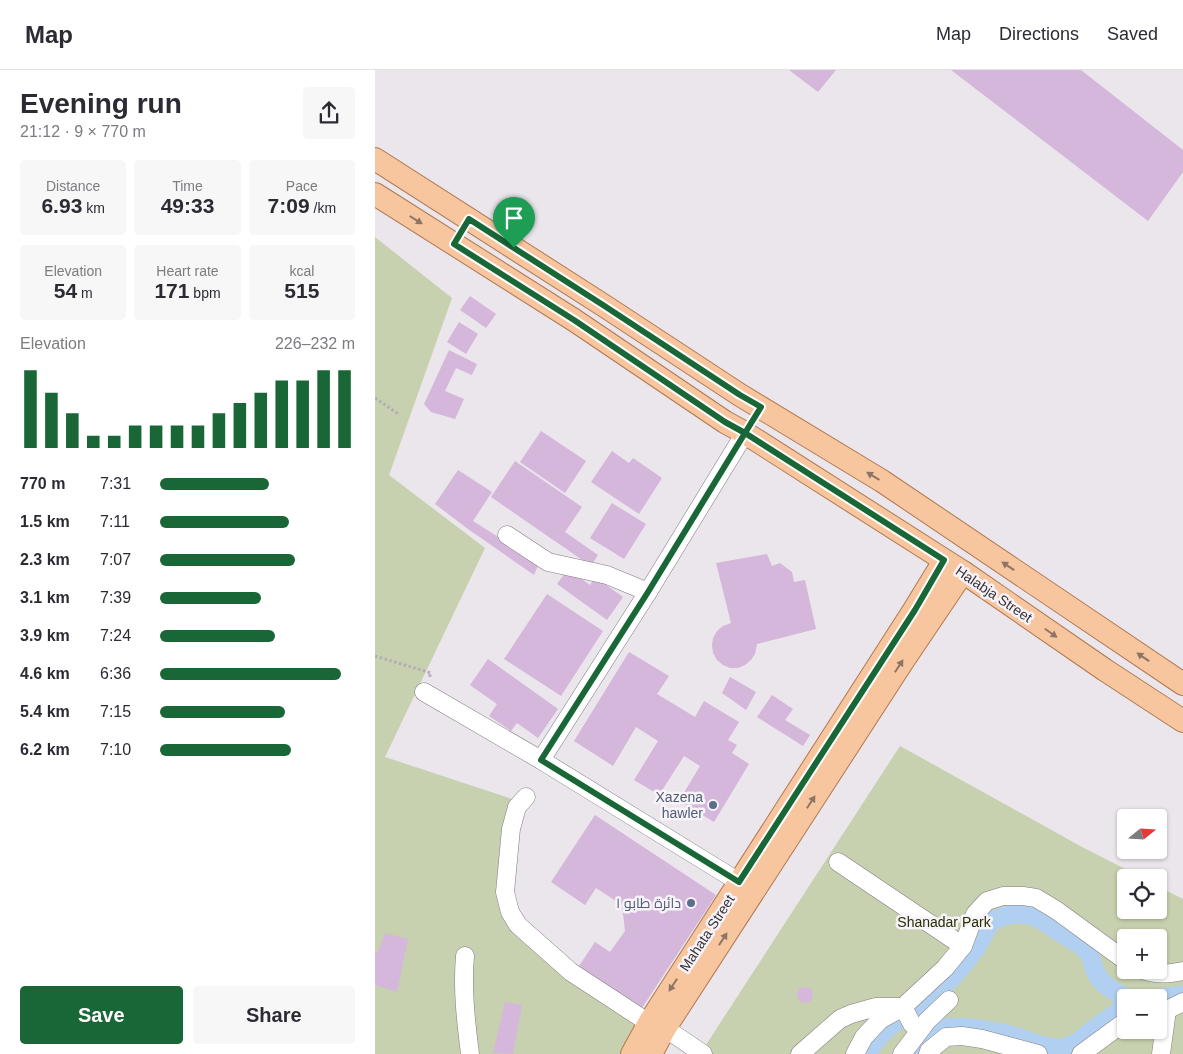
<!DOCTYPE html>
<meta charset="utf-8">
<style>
:root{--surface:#fff;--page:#f7f7f7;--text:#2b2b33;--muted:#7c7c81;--line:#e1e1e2;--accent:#196736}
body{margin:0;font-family:Helvetica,Cairo,sans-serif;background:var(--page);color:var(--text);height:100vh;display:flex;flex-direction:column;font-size:19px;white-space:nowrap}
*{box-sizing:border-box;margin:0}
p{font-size:16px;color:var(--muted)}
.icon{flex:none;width:28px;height:28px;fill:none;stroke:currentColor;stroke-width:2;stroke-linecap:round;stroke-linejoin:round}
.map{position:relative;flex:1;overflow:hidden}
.sheet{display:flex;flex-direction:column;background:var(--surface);width:375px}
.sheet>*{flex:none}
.needle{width:32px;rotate:72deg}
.buttons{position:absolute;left:742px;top:739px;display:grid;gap:10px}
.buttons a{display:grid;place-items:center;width:50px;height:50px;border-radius:5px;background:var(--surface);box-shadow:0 1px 4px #0004;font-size:25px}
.pin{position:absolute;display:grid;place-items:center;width:42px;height:42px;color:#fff;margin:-51px -21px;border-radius:50% 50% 50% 0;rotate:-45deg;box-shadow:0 0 5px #0007}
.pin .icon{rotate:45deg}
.round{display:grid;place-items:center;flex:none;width:52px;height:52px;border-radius:5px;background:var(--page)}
.summary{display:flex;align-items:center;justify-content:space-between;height:85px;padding:0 20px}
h1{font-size:28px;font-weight:800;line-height:38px}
.metrics{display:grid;grid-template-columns:repeat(3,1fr);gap:8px;height:85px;padding:5px 20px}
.metrics div{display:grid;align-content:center;border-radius:5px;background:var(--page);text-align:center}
.metrics b{font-size:21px;font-weight:800}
.metrics small{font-size:14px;font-weight:400}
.metrics p{font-size:14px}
.chart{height:140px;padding:10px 20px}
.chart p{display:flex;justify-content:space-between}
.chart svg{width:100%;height:90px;margin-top:5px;stroke:var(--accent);stroke-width:6}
.button{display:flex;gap:10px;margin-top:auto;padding:10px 20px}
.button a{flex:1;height:58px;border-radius:5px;background:var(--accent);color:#fff;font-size:20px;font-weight:800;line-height:58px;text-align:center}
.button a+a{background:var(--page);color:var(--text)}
ul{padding:0 20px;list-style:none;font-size:16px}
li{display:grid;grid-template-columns:80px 60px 1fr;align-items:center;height:38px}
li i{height:12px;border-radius:6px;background:var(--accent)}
header{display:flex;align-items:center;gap:30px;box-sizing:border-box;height:70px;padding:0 25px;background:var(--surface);border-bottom:1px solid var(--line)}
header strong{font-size:24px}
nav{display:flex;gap:28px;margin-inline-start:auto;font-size:18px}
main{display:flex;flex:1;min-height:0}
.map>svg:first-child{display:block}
.green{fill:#c7d1af;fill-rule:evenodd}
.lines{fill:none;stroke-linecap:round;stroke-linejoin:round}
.canal{stroke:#b1cff0;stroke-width:19}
.building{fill:#d4b7da}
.minor-casing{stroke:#817c82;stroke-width:19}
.major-casing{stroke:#b07950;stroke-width:24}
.path{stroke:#b2adb3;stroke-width:3;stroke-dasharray:2.5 2.5;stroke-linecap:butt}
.minor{stroke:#fff;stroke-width:18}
.major{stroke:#f7c59e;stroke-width:22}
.oneway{fill:#8c7565}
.route-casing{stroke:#fff;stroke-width:10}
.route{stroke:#196736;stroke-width:6}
.service-dot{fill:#5c6f8a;stroke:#f8f2f9;stroke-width:2}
.labels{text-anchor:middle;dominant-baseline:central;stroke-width:5;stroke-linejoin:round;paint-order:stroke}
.street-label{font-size:14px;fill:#353336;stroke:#f8f2f9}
.service-label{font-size:14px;fill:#4e5e75;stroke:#f8f2f9;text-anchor:end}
.park-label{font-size:14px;fill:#263001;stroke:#f8f2f9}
</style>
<header>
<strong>Map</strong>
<nav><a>Map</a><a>Directions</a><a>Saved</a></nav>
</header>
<main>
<section class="sheet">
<div class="summary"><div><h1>Evening run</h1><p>21:12 · 9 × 770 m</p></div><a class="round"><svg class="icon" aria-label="share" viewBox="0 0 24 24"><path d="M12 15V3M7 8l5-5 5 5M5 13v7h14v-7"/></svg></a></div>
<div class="metrics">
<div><p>Distance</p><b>6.93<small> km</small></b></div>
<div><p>Time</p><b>49:33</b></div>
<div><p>Pace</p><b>7:09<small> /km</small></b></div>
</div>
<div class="metrics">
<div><p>Elevation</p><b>54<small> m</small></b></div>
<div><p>Heart rate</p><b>171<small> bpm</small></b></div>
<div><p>kcal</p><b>515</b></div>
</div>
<div class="chart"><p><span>Elevation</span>226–232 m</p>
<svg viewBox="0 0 160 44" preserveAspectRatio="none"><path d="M5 44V6M15 44V17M25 44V27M35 44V38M45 44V38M55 44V33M65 44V33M75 44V33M85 44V33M95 44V27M105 44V22M115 44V17M125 44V11M135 44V11M145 44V6M155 44V6"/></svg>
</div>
<ul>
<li><b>770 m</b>7:31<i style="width:56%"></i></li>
<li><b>1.5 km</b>7:11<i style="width:66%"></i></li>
<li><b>2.3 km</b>7:07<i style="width:69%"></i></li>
<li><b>3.1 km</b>7:39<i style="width:52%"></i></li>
<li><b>3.9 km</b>7:24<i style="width:59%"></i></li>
<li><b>4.6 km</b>6:36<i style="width:93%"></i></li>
<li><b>5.4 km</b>7:15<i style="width:64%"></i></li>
<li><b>6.2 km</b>7:10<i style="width:67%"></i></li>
</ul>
<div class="button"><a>Save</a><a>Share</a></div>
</section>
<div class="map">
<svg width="808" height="984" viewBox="0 0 808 984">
<rect width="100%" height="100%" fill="#ebe5ec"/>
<g class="green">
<path d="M0 167 77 228 14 405 110 478 10 687 137 729 121 824 135 859 263 952 248 984H0Z"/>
<path d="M525 676 707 777 766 807 751 808V840H784V817L808 829V984H325ZM751 868H784V900H751ZM751 928H784V960H751Z"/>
</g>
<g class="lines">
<g class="canal">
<path d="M784 928 808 925"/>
<path d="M493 984C503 956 545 939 566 919 578 907 591 892 601 878 605 873 613 855 617 852 621 848 629 846 634 845 659 840 670 853 689 865 696 869 706 874 711 880 717 887 718 897 722 905 728 916 740 922 751 928"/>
<path d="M542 984C545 975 550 964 559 960 576 953 621 961 639 966 656 971 674 981 691 977 703 975 711 965 720 958 730 951 741 943 751 936"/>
</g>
</g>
<g class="building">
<path d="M414 0H461L443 22Z"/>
<path d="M576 0H706L808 80V102L773 151Z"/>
<path d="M95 226 121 244 111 258 85 240Z"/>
<path d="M84 252 103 264 91 284 72 272Z"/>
<path d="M74 280 102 294 97 305 81 298 70 321 89 329 80 349 56 342 49 334Z"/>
<path d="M166 361 211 391 190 423 145 392Z"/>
<path d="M237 381 254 393 258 388 287 408 264 444 216 412Z"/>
<path d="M140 391 207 437 190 462 223 485 216 496 116 427Z"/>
<path d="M83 400 117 422 98 451 164 493 159 505 93 459 60 434Z"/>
<path d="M237 433 271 454 249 489 215 468Z"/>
<path d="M392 484 397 496 405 493 417 502 419 512 430 510 441 559 382 574 380 584 376 590 370 595 363 598H355L348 595 342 590 338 583 337 575 338 568 342 561 348 556 356 553 341 493Z"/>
<path d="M193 499 215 515 220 507 248 527 232 550 182 514Z"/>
<path d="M172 524 228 561 186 626 129 589Z"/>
<path d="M254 582 294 606 282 624 320 647 329 631 364 652 353 670 362 675 357 683 374 694 339 752 304 731 325 696 309 686 284 725 259 710 283 671 261 657 238 696 199 671Z"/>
<path d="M113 589 183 639 163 668 142 653 136 661 114 646 122 634 95 615Z"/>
<path d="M355 607 381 622 371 640 347 623Z"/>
<path d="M397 625 418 639 410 650 435 665 428 676 382 647Z"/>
<path d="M220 745 341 825 263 944 200 902 220 872 235 882 250 861 247 835 221 818 210 835 176 812Z"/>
<path d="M10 863 33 869 22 922 0 915V882H3Z"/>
<circle cx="430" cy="925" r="8"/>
<path d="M130 932 147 935 138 984 118 983Z"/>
</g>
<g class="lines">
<defs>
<g id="minor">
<path d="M132 465 173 492 232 505 273 522"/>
<path d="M49 622 166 690 364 812"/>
<path d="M166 690 273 522 370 363"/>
<path d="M151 727 142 737 136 759 130 822 135 842 143 855 196 902 274 953"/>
<path d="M463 792 588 876"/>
<path d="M90 886C87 919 91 952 95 984"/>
<path d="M767 900C783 905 792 904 808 901"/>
<path d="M784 939 792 940 808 932"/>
<path d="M290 958 328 984"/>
<path d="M425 984 465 949 476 944 501 937H528L537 954 544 961"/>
<path d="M480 984 489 967 505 950 528 937 570 898 588 876 600 844 612 831 628 826H648L661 828 681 840 751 891"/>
<path d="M527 984 552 951 574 930"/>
<path d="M553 984 554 981 571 967 587 966 607 969 663 984"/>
<path d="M706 984 751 951"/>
<path d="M786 984 792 940"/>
</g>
<g id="major">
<path d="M0 89 228 235 365 325 507 411 808 614"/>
<path d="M0 124 199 250 350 352 370 363 588 502 730 600 808 651"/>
<path d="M257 984 274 953 539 540 569 491"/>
<path d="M276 984 290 958 528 591 588 502"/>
</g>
</defs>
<use href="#minor" class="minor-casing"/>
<use href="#major" class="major-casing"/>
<g class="path">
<path d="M0 328 25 345"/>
<path d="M0 586 56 603 54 608"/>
</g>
<use href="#minor" class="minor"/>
<use href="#major" class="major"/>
</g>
<defs><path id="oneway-solid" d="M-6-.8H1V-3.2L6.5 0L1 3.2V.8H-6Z" transform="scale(1.25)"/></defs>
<g class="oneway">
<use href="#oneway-solid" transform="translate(41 150) rotate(32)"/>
<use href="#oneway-solid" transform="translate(498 406) rotate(-149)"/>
<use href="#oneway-solid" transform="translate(633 496) rotate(-146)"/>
<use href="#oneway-solid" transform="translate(676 563) rotate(35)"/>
<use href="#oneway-solid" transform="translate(768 587) rotate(-146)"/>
<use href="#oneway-solid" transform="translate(524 596) rotate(-57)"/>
<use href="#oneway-solid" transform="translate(436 732) rotate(-57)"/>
<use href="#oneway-solid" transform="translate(348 869) rotate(-57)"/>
<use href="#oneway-solid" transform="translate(298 915) rotate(123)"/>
</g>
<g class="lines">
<defs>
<path id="route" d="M139 178 228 235 365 325 386 337 370 363 569 490 540 540 364 812 166 690 273 522 370 363 350 352 199 250 79 174 94 149 139 178"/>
</defs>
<use href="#route" class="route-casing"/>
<use href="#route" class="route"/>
</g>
<g class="service-dot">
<circle cx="338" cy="735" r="5"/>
<circle cx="316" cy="833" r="5"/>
</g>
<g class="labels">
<g class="street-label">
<text transform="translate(619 524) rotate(34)">Halabja Street</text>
<text transform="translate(332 863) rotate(-57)">Mahata Street</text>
</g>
<g class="service-label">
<text x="328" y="727">Xazena<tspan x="328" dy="16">hawler</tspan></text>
<text x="306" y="833">دائرة طابو ١</text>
</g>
<g class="park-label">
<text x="569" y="852">Shanadar Park</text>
</g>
</g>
</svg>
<div class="buttons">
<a><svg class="needle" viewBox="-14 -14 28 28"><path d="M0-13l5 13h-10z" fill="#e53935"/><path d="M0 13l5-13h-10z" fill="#7c7c81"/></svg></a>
<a><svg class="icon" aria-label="locate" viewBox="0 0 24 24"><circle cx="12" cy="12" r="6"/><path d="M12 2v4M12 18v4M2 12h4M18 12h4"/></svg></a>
<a>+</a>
<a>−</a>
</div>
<div class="pin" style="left:139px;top:178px;background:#1e9e55"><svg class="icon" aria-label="arrive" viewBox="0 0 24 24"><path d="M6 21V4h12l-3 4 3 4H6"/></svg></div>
</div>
</main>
